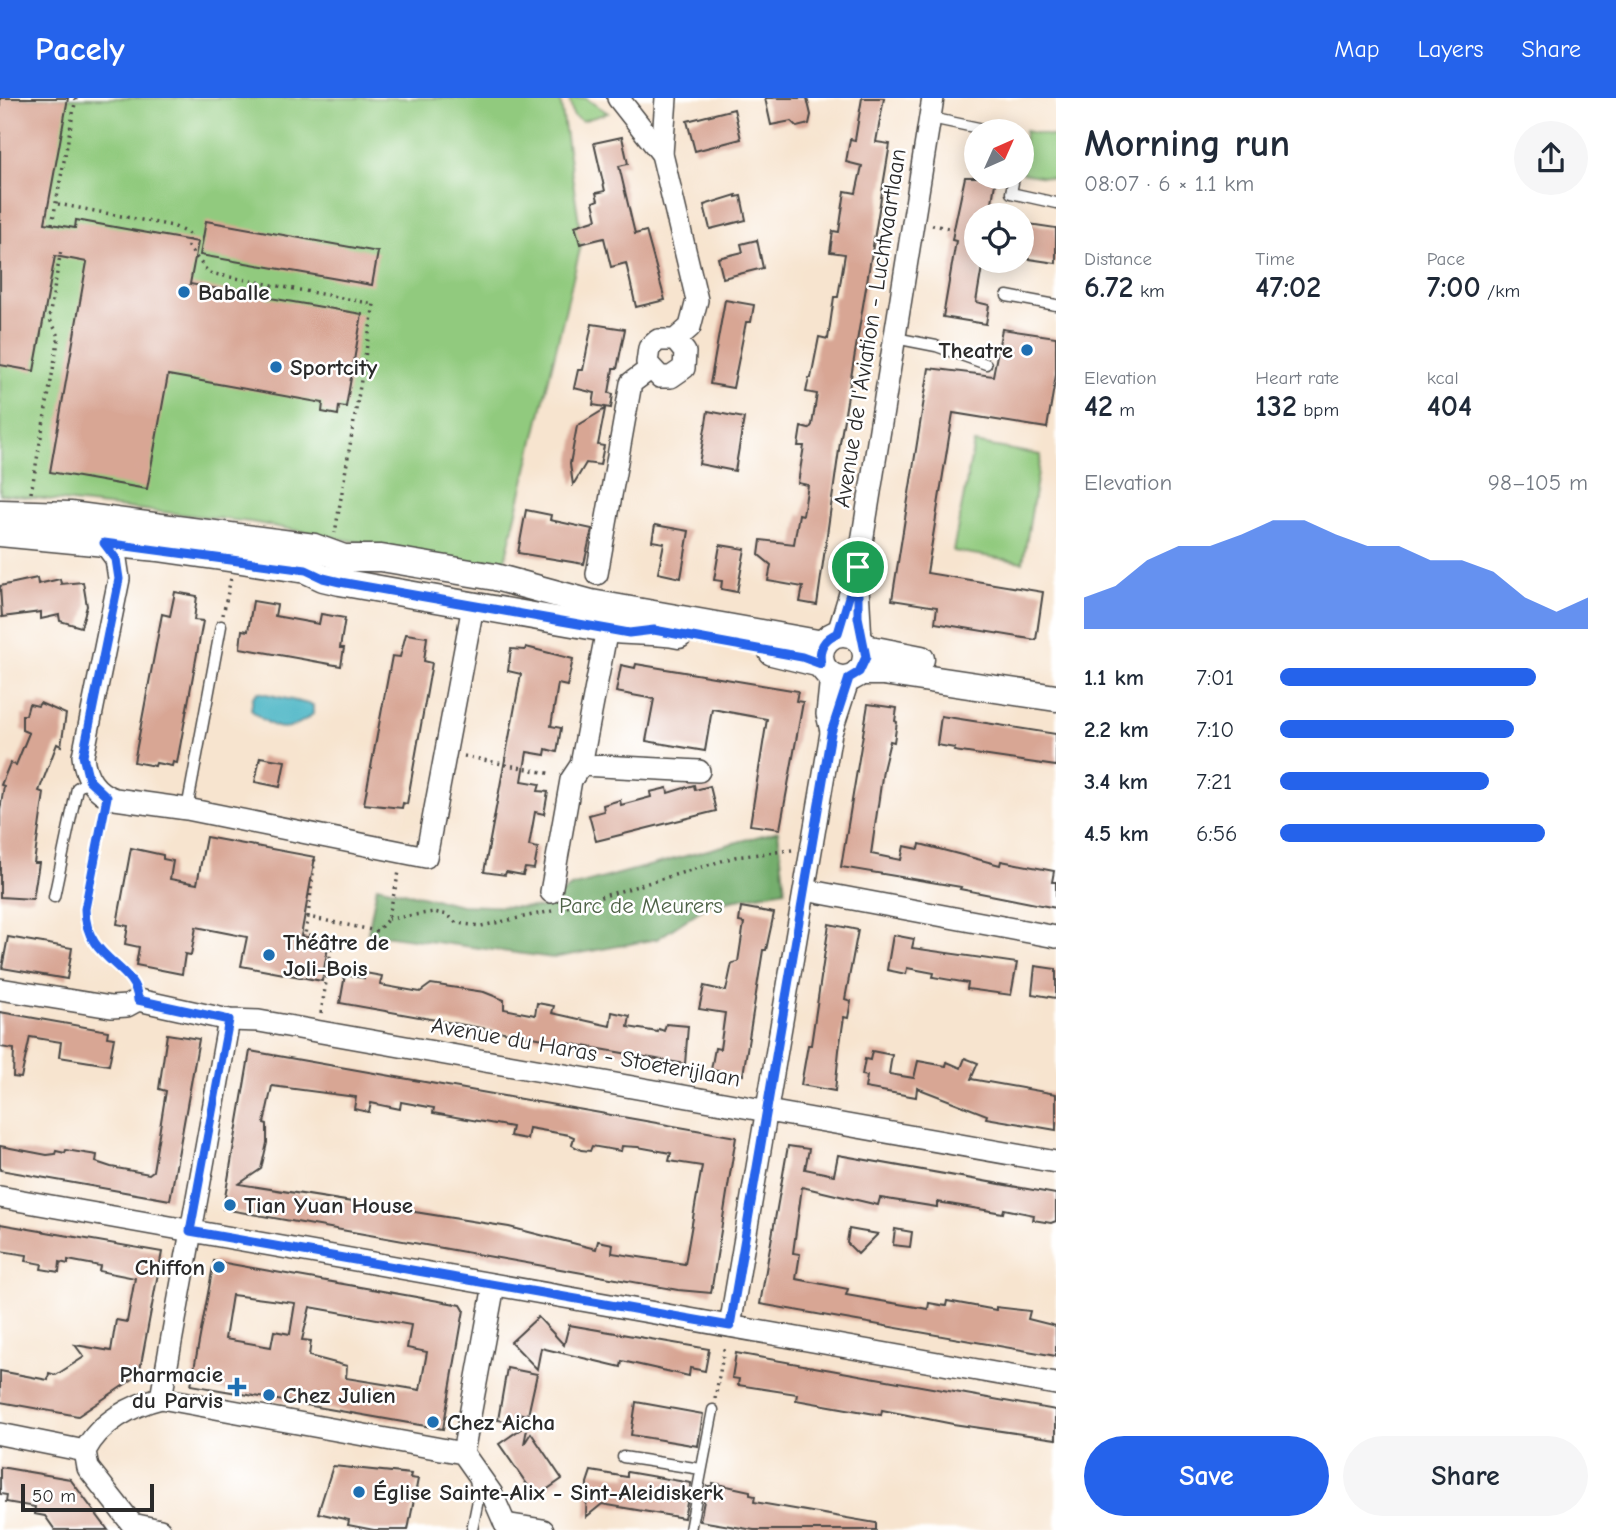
<!DOCTYPE html>
<meta charset="utf-8">
<style>
:root{--surface:#fff;--page:#f6f6f7;--text:#1f2937;--muted:#747a83;--accent:#2563eb}
body{margin:0;font-family:"Comic Neue",sans-serif;background:var(--page);color:var(--text);height:100vh;display:flex;flex-direction:column;font-size:26px;white-space:nowrap}
*{box-sizing:border-box;margin:0}
p{font-size:23px;color:var(--muted)}
.icon{flex:none;width:38px;height:38px;fill:none;stroke:currentColor;stroke-width:2;stroke-linecap:round;stroke-linejoin:round}
.map{position:relative;flex:1;overflow:hidden}
.side{display:flex;flex-direction:column;background:var(--surface);width:560px}
.side>*{flex:none}
.needle{width:46px;rotate:45deg}
.controls{position:absolute;left:964px;top:21px;display:grid;gap:14px}
.controls a{display:grid;place-items:center;width:70px;height:70px;border-radius:50%;background:var(--surface);box-shadow:0 4px 18px #0003;font-size:35px}
.scale{position:absolute;left:21px;bottom:18px;width:133px;box-sizing:border-box;padding-left:7px;border:4px solid #2b2b2b;border-top:0;font-size:19px;line-height:24px;white-space:nowrap;color:#2b2b2b;-webkit-text-stroke:5px #fff;paint-order:stroke}
.pin{position:absolute;display:grid;place-items:center;width:60px;height:60px;color:#fff;margin:-30px;border:4px solid #fff;border-radius:50%;box-shadow:0 2px 7px #0007}
.round{display:grid;place-items:center;flex:none;width:74px;height:74px;border-radius:37px;background:var(--page)}
.overview{display:flex;align-items:center;justify-content:space-between;height:119px;padding:0 28px}
h1{font-size:38px;font-weight:700;line-height:52px}
.figures{display:grid;grid-template-columns:repeat(3,1fr);gap:10px;height:119px;padding:7px 28px}
.figures div{display:grid;align-content:center}
.figures b{font-size:30px;font-weight:700}
.figures small{font-size:19px;font-weight:400}
.figures p{font-size:19px}
.chart{height:196px;padding:14px 28px}
.chart p{display:flex;justify-content:space-between}
.chart svg{width:100%;height:126px;margin-top:7px;fill:var(--accent);opacity:.7}
.action{display:flex;gap:14px;margin-top:auto;padding:14px 28px}
.action a{flex:1;height:80px;border-radius:42px;background:var(--accent);color:#fff;font-size:28px;font-weight:700;line-height:80px;text-align:center}
.action a+a{background:var(--page);color:var(--text)}
ul{padding:0 28px;list-style:none;font-size:23px}
li{display:grid;grid-template-columns:112px 84px 1fr;align-items:center;height:52px}
li i{height:18px;border-radius:9px;background:var(--accent)}
header{display:flex;align-items:center;gap:42px;box-sizing:border-box;height:98px;padding:0 35px;background:var(--accent);color:#fff}
header strong{font-size:33px}
nav{display:flex;gap:38px;margin-inline-start:auto;font-size:24px}
main{display:flex;flex:1;min-height:0}
.map>svg:first-child{display:block}
.green{fill:#91ca7e;stroke:#5e7a54;stroke-width:2}
.forest{fill:#74ae6d;stroke:#506c4c;stroke-width:2}
.water{fill:#47b4c4;stroke:#397078;stroke-width:2}
.building{fill:#d8a694;fill-rule:evenodd}
.lines{fill:none;stroke-linecap:round;stroke-linejoin:round}
.service-casing{stroke:#4a4744;stroke-width:13}
.minor-casing{stroke:#4a4744;stroke-width:24}
.tertiary-casing{stroke:#4a4744;stroke-width:29}
.path{stroke:#4a4744;stroke-width:3.5;stroke-dasharray:2 5;stroke-linecap:butt}
.service{stroke:#fff;stroke-width:10}
.minor{stroke:#fff;stroke-width:21}
.tertiary{stroke:#fff;stroke-width:26}
.route-casing{stroke:#fff;stroke-width:14}
.route{stroke:#2563eb;stroke-width:9}
.poi-dot{fill:#1f6fb2;stroke:#fff;stroke-width:2.5}
.labels{text-anchor:middle;dominant-baseline:central;stroke-width:5;stroke-linejoin:round;paint-order:stroke}
.poi-label{font-size:23px;font-weight:bold;fill:#2b2b2b;stroke:#fff;text-anchor:start}
.street-label{font-size:23px;fill:#2b2b2b;stroke:#fff}
.park-label{font-size:23px;fill:#4f6348;stroke:#fff}
</style>
<header>
<strong>Pacely</strong>
<nav><a>Map</a><a>Layers</a><a>Share</a></nav>
</header>
<main>
<div class="map">
<svg width="1056" height="1432" viewBox="0 0 1056 1432">
<rect width="100%" height="100%" fill="#fff"/>
<filter id="ink" filterUnits="userSpaceOnUse"><feTurbulence type="fractalNoise" baseFrequency=".0143" numOctaves="2"/><feDisplacementMap in="SourceGraphic" scale="14" xChannelSelector="R" yChannelSelector="G"/><feConvolveMatrix kernelMatrix="1 2 1 2 8 2 1 2 1" color-interpolation-filters="sRGB"/></filter>
<filter id="wash" filterUnits="userSpaceOnUse"><feTurbulence type="fractalNoise" baseFrequency=".00686" numOctaves="4" result="noise"/><feDisplacementMap in="SourceGraphic" scale="28" xChannelSelector="R" yChannelSelector="G"/><feGaussianBlur stdDeviation="1.57" result="paint"/><feColorMatrix in="noise" values="0 0 0 0 0 0 0 0 0 0 0 0 0 0 0 0 0 1.4 0 .05"/><feComposite in="paint" operator="in"/></filter>
<g filter="url(#wash)">
<rect width="100%" height="100%" fill="#f7e4cf"/>
<g class="green">
<path d="M0 0H560L582 143 503 471 251 424 0 396Z"/>
<path d="M569 0H585L608 15 582 23 573 17Z"/>
<path d="M1025 33 1056 39V81L1022 75Z"/>
<path d="M974 345 1041 357 1023 464 953 453Z"/>
</g>
<path class="forest" d="M778 733 785 792 710 806 657 841 553 860 368 835 377 788 461 807 542 810 571 789Z"/>
<path class="water" d="M258 594 313 607V616C287 637 275 633 251 612L253 599Z"/>
<g id="blocks">
<g class="building">
<path d="M0 0H68L45 125 75 130 76 122 198 144 190 186 362 216 346 309 339 308 338 317 322 314 323 305 168 277 147 391 50 374 87 164 55 158 34 273 0 267Z"/>
<path d="M765 0H807L811 17 809 26 797 29 791 23 771 27Z"/>
<path d="M862 0H884L876 44 890 46 840 345 817 507 800 504 803 489 768 483 771 467 759 457 761 442 794 446 799 416 803 417 808 387 798 385 804 348H798L801 329 809 331 812 327 817 296 806 294 809 280H811L819 239 828 241 834 199H838L845 156 830 154 833 133 839 134 845 93 856 95 862 68 846 64 850 41 855 42Z"/>
<path d="M734 11 741 41 695 53 687 23Z"/>
<path d="M622 39 628 66 619 68 635 136 646 133 665 202 636 209 626 165 611 169 604 140 580 146 575 128 597 121 593 104 598 102 596 95 605 93 594 45Z"/>
<path d="M965 79H996L990 117H976V163H983L976 204 989 207 986 226 943 219 956 143 952 142 954 131Z"/>
<path d="M736 97V99L741 98 746 122 710 131 704 107Z"/>
<path d="M206 123 378 154 372 187 200 157Z"/>
<path d="M1022 125 1056 130V165L1022 160Z"/>
<path d="M757 142 763 170 723 180 718 160 743 154 741 146Z"/>
<path d="M725 202 754 207 751 224H746L733 290 710 286Z"/>
<path d="M592 226 625 231 617 271H613L609 295 613 296 611 310 593 307 595 295 574 290 578 272H583Z"/>
<path d="M1002 231 1056 239V277L1047 330 953 315 927 475 1043 494 1036 542 935 525 937 509 892 502 929 270 993 278Z"/>
<path d="M605 311 598 347 604 348 600 367 586 365 573 387 570 366 577 328Z"/>
<path d="M708 313 744 320 735 373 699 366Z"/>
<path d="M526 412 551 417 550 422 592 431 584 466 518 455Z"/>
<path d="M655 427 689 433 681 480 658 475 664 445 652 443Z"/>
<path d="M720 447 745 451 737 494 721 491 722 483 714 482Z"/>
<path d="M37 480 38 486 60 481 61 486 83 484 87 508 81 529 60 523 59 517 41 521V514L2 519 0 488Z"/>
<path d="M175 494 197 498 194 522 203 523 177 665 173 664 172 668 156 665 155 668 134 664 162 516 170 518Z"/>
<path d="M253 503 277 507 275 518 319 526 321 516 345 520 340 550H344L341 568 240 550 242 532 248 533Z"/>
<path d="M406 536 427 539 424 563 432 565 407 706 403 705 402 710 364 706 392 558 400 559Z"/>
<path d="M526 549 573 561 567 588 558 586 551 628 561 630 557 654 546 651 545 657 527 654 522 683 540 686 538 693 548 694 544 716 535 714 529 748 538 750 534 771 525 770 523 777 506 774 505 777 484 774 521 576 508 573 511 551 525 552Z"/>
<path d="M636 566 798 593 796 603 803 604 780 731 750 727 767 621 712 611 705 653 646 643 654 601 616 594 621 567 635 570Z"/>
<path d="M40 605 66 616 61 648 57 646 39 693 44 695 34 765H39L33 801 0 799V712L4 688 1 687 10 665 16 667 29 635 22 632V617H26L29 606 38 608Z"/>
<path d="M868 606 897 610 895 623 897 624 894 644 890 643 883 672 871 756 901 762 904 748 919 751 920 746 1000 767 1001 763 1054 773 1052 784H1056V810L960 791 961 789 841 769Z"/>
<path d="M941 618 1056 636V668L954 653 955 650 937 647Z"/>
<path d="M260 659 285 663 280 689 255 684Z"/>
<path d="M694 687 695 692 710 688 716 713 596 743 589 717 604 713 603 707 620 702 621 707 651 699 650 694 667 690 668 695Z"/>
<path d="M206 739 315 759 301 838 329 843 322 883 241 868 247 839 196 829 191 857 185 856 182 876 136 867 139 849 125 846 128 828 117 826 131 750 163 757V761L173 763 170 781 197 786Z"/>
<path d="M741 809 774 815 766 852H763L743 977 711 972 715 950 720 951 725 915 699 911 704 888 726 893 732 865 738 864 744 825 739 824Z"/>
<path d="M829 826 858 832 845 901 851 903 848 920 844 919 839 952 835 993 801 987 808 947H811Z"/>
<path d="M893 837 914 841 912 850 1017 865 1011 897 967 891 968 885 933 879 934 875 907 870 906 876 887 872Z"/>
<path d="M8 839 72 850 67 881 2 870Z"/>
<path d="M1035 868 1056 871V900L1032 896Z"/>
<path d="M365 875 382 878 380 887 420 894 431 886 484 894 504 902V911L535 917 537 905 554 908 552 915 610 928 612 914 630 918 628 929 658 934 659 931 664 933 666 926 688 928 685 966 340 905 345 877 364 880Z"/>
<path d="M0 914 108 933 107 939 114 940 109 967 59 959 61 944 30 939 21 980 13 979 14 951 0 949Z"/>
<path d="M167 936 199 941 170 1102 0 1072V1048L47 1057 55 1056 56 1053 65 1055 66 1052 97 1057 96 1064 111 1069 149 1076 153 1073 166 993 159 991Z"/>
<path d="M250 953 736 1039 711 1195 678 1192 223 1111ZM272 988 356 999 354 1011 369 1014 371 1005 400 1011 401 1004 434 1010 433 1015 512 1029 510 1038 527 1041 529 1030 569 1037 574 1039 572 1047 581 1052 590 1053 592 1048 621 1053 622 1048 638 1049 671 1055 669 1063 702 1068 685 1166 612 1155 613 1146 598 1143 596 1151 509 1129 239 1086 261 1071 267 1045V1026L264 1025Z"/>
<path d="M872 953 892 957 889 976 914 980 918 963 946 968 947 964 961 970 965 960 978 965 971 981 1056 996V1032L986 1020 987 1017 917 990 916 999 865 990 867 978 862 977 865 961 870 962Z"/>
<path d="M788 1048 809 1051 805 1071 834 1077 838 1057 1056 1096V1123L1051 1125 1033 1122 1034 1117 1004 1111 1003 1115 937 1104V1109L880 1100 878 1107 802 1089 793 1155 800 1156 796 1181 848 1191 846 1197 928 1211 929 1205 946 1208 947 1203 996 1212V1209L1030 1213 1028 1221 1056 1228V1258L760 1206Z"/>
<path d="M0 1126 162 1154 139 1277 78 1318 0 1304V1273L48 1282 49 1275 56 1277 84 1259 75 1247 111 1253 116 1222 127 1224 135 1180 99 1173 100 1168 68 1162V1166L60 1164 59 1174 41 1171 42 1166 26 1163 27 1157 0 1153Z"/>
<path d="M849 1131 860 1133 878 1136 858 1156 847 1145Z"/>
<path d="M895 1131 912 1134 910 1149 893 1147Z"/>
<path d="M214 1163 461 1207 464 1212 443 1331 191 1287ZM232 1197 295 1205 290 1236 274 1233 271 1249 225 1241ZM310 1209 411 1227 407 1250 427 1254 420 1292 346 1280 347 1268 309 1258 311 1243 302 1242Z"/>
<path d="M538 1219 564 1247 569 1227 709 1251 705 1273 690 1270 689 1278 622 1263 621 1269 541 1250 537 1271 511 1244Z"/>
<path d="M736 1255 1056 1312V1341L953 1326 882 1312 881 1317 796 1302 797 1296 738 1287 739 1281 732 1280Z"/>
<path d="M507 1270 537 1276 528 1317 517 1315 525 1327 498 1322Z"/>
<path d="M636 1304 703 1316 698 1348 631 1337Z"/>
<path d="M528 1326 524 1346 531 1335 562 1381 536 1399 499 1346Z"/>
<path d="M333 1368 411 1376 410 1380 418 1381 408 1432H374L348 1427 349 1422 318 1415Z"/>
<path d="M0 1369 70 1381 108 1432H55L45 1418 34 1416 35 1409 6 1404 7 1397 0 1396Z"/>
<path d="M591 1373 627 1379V1374L691 1385 684 1420 602 1406 586 1419 587 1385Z"/>
<path d="M713 1385 750 1393V1397L755 1398 754 1404 876 1425V1432H754L700 1423 707 1388H712Z"/>
</g>
</g>
</g>
<g filter="url(#ink)">
<use href="#blocks" fill-opacity="0" stroke="#4a4744" stroke-width="2"/>
<g class="lines">
<defs>
<g id="service">
<path d="M931 20 993 33"/>
<path d="M1014 79 1011 95 1056 105"/>
<path d="M1007 198 1056 207"/>
<path d="M895 240 936 248 986 266"/>
<path d="M187 711 221 528"/>
<path d="M54 799 77 690 89 682"/>
<path d="M623 1359 701 1371"/>
<path d="M472 1432 478 1402 475 1380"/>
<path d="M690 1432 713 1312"/>
</g>
<g id="minor">
<path d="M618 0 662 56"/>
<path d="M666 0 662 56 697 202 690 229 675 242H658L649 250 647 265 660 279H671L684 270 685 254 675 242"/>
<path d="M104 445 116 461 119 481 83 658C85 678 95 695 115 701L187 711 426 759 473 508"/>
<path d="M597 476 631 285 650 271"/>
<path d="M858 489 861 543"/>
<path d="M838 535 858 469 933 0"/>
<path d="M831 633 827 616 831 578"/>
<path d="M581 667 699 673"/>
<path d="M805 792 1056 839"/>
<path d="M551 794 571 682 581 667 607 531"/>
<path d="M0 891 111 909 127 908 138 902 229 922 259 923 1056 1064"/>
<path d="M0 1099 1056 1286"/>
<path d="M730 1228 831 635 849 580"/>
<path d="M161 1300 229 922"/>
<path d="M0 1336 85 1353"/>
<path d="M463 1355 494 1187"/>
<path d="M505 1426 543 1432"/>
<path d="M160 1432 132 1426 88 1370 85 1353C99 1325 132 1307 161 1300L463 1355 492 1396 505 1426"/>
</g>
<g id="tertiary">
<path d="M0 415 70 417 314 449 344 460H381L495 479 591 505 823 546"/>
<path d="M0 435 158 450 235 461 306 472 323 480 340 484 607 531C631 535 655 532 679 537"/>
<circle cx="843" cy="558" r="23"/>
<path d="M865 550 921 561"/>
<path d="M772 554 821 566"/>
<path d="M859 574H883L1056 600"/>
</g>
</defs>
<use href="#service" class="service-casing"/>
<use href="#minor" class="minor-casing"/>
<use href="#tertiary" class="tertiary-casing"/>
<g class="path">
<path d="M58 106 173 128 189 136 188 149 209 175 374 206 335 435"/>
<path d="M52 126 76 0"/>
<path d="M932 127 954 131"/>
<path d="M31 395 59 238 49 220 61 152"/>
<path d="M223 517 231 480"/>
<path d="M464 658 552 676"/>
<path d="M104 714 85 826C95 853 116 865 134 886"/>
<path d="M560 811 735 759 792 752"/>
<path d="M308 819 315 758"/>
<path d="M388 821 434 814 448 817 456 825 481 828 552 813"/>
<path d="M321 915 333 841 305 836 308 819 377 833 388 821 399 774"/>
<path d="M715 1301 725 1246"/>
</g>
<use href="#service" class="service"/>
<use href="#minor" class="minor"/>
<use href="#tertiary" class="tertiary"/>
</g>
</g>
<g class="lines" filter="url(#ink)">
<defs>
<path id="route" d="M104 445 306 472 323 480 340 484 607 531 629 535 654 532 802 559 821 566C818 551 824 540 838 535L858 469V519L866 559 859 574 849 580 831 635 730 1228 190 1133 229 922 138 902C136 866 85 863 85 811L107 699 89 682 83 658 119 481 116 461Z"/>
</defs>
<use href="#route" class="route-casing"/>
<use href="#route" class="route"/>
</g>
<g class="poi-dot">
<circle cx="184" cy="194" r="7"/>
<circle cx="1027" cy="252" r="7"/>
<circle cx="276" cy="269" r="7"/>
<circle cx="269" cy="857" r="7"/>
<circle cx="230" cy="1107" r="7"/>
<circle cx="219" cy="1169" r="7"/>
<path d="M233.5 1278.5h7v7h7v7h-7v7h-7v-7h-7v-7h7z"/>
<circle cx="269" cy="1297" r="7"/>
<circle cx="433" cy="1324" r="7"/>
<circle cx="359" cy="1394" r="7"/>
</g>
<g class="labels">
<g class="poi-label">
<text x="198" y="194">Baballe</text>
<text x="1013" y="252" text-anchor="end">Theatre</text>
<text x="290" y="269">Sportcity</text>
<text x="283" y="844">Théâtre de<tspan x="283" dy="26">Joli-Bois</tspan></text>
<text x="244" y="1107">Tian Yuan House</text>
<text x="205" y="1169" text-anchor="end">Chiffon</text>
<text x="223" y="1276" text-anchor="end">Pharmacie<tspan x="223" dy="26">du Parvis</tspan></text>
<text x="283" y="1297">Chez Julien</text>
<text x="447" y="1324">Chez Aicha</text>
<text x="373" y="1394">Église Sainte-Alix - Sint-Aleidiskerk</text>
</g>
<g class="street-label">
<text transform="translate(870 230) rotate(-81)">Avenue de l'Aviation - Luchtvaartlaan</text>
<text transform="translate(586 954) rotate(10)">Avenue du Haras - Stoeterijlaan</text>
</g>
<g class="park-label">
<text x="641" y="807">Parc de Meurers</text>
</g>
</g>
</svg>
<div class="controls">
<a><svg class="needle" viewBox="-14 -14 28 28"><path d="M0-13l5 13h-10z" fill="#e53935"/><path d="M0 13l5-13h-10z" fill="#747a83"/></svg></a>
<a><svg class="icon" aria-label="locate" viewBox="0 0 24 24"><circle cx="12" cy="12" r="6"/><path d="M12 2v4M12 18v4M2 12h4M18 12h4"/></svg></a>
</div>
<div class="scale">50 m</div>
<div class="pin" style="left:858px;top:469px;background:#1e9e55"><svg class="icon" aria-label="arrive" viewBox="0 0 24 24"><path d="M6 21V4h12l-3 4 3 4H6"/></svg></div>
</div>
<section class="side">
<div class="overview"><div><h1>Morning run</h1><p>08:07 · 6 × 1.1 km</p></div><a class="round"><svg class="icon" aria-label="share" viewBox="0 0 24 24"><path d="M12 15V3M7 8l5-5 5 5M5 13v7h14v-7"/></svg></a></div>
<div class="figures">
<div><p>Distance</p><b>6.72<small> km</small></b></div>
<div><p>Time</p><b>47:02</b></div>
<div><p>Pace</p><b>7:00<small> /km</small></b></div>
</div>
<div class="figures">
<div><p>Elevation</p><b>42<small> m</small></b></div>
<div><p>Heart rate</p><b>132<small> bpm</small></b></div>
<div><p>kcal</p><b>404</b></div>
</div>
<div class="chart"><p><span>Elevation</span>98–105 m</p>
<svg viewBox="0 0 160 44" preserveAspectRatio="none"><path d="M0 44V33L10 29L20 20L30 15L40 15L50 11L60 6L70 6L80 11L90 15L100 15L110 20L120 20L130 24L140 33L150 38L160 33V44z"/></svg>
</div>
<ul>
<li><b>1.1 km</b>7:01<i style="width:83%"></i></li>
<li><b>2.2 km</b>7:10<i style="width:76%"></i></li>
<li><b>3.4 km</b>7:21<i style="width:68%"></i></li>
<li><b>4.5 km</b>6:56<i style="width:86%"></i></li>
</ul>
<div class="action"><a>Save</a><a>Share</a></div>
</section>
</main>
